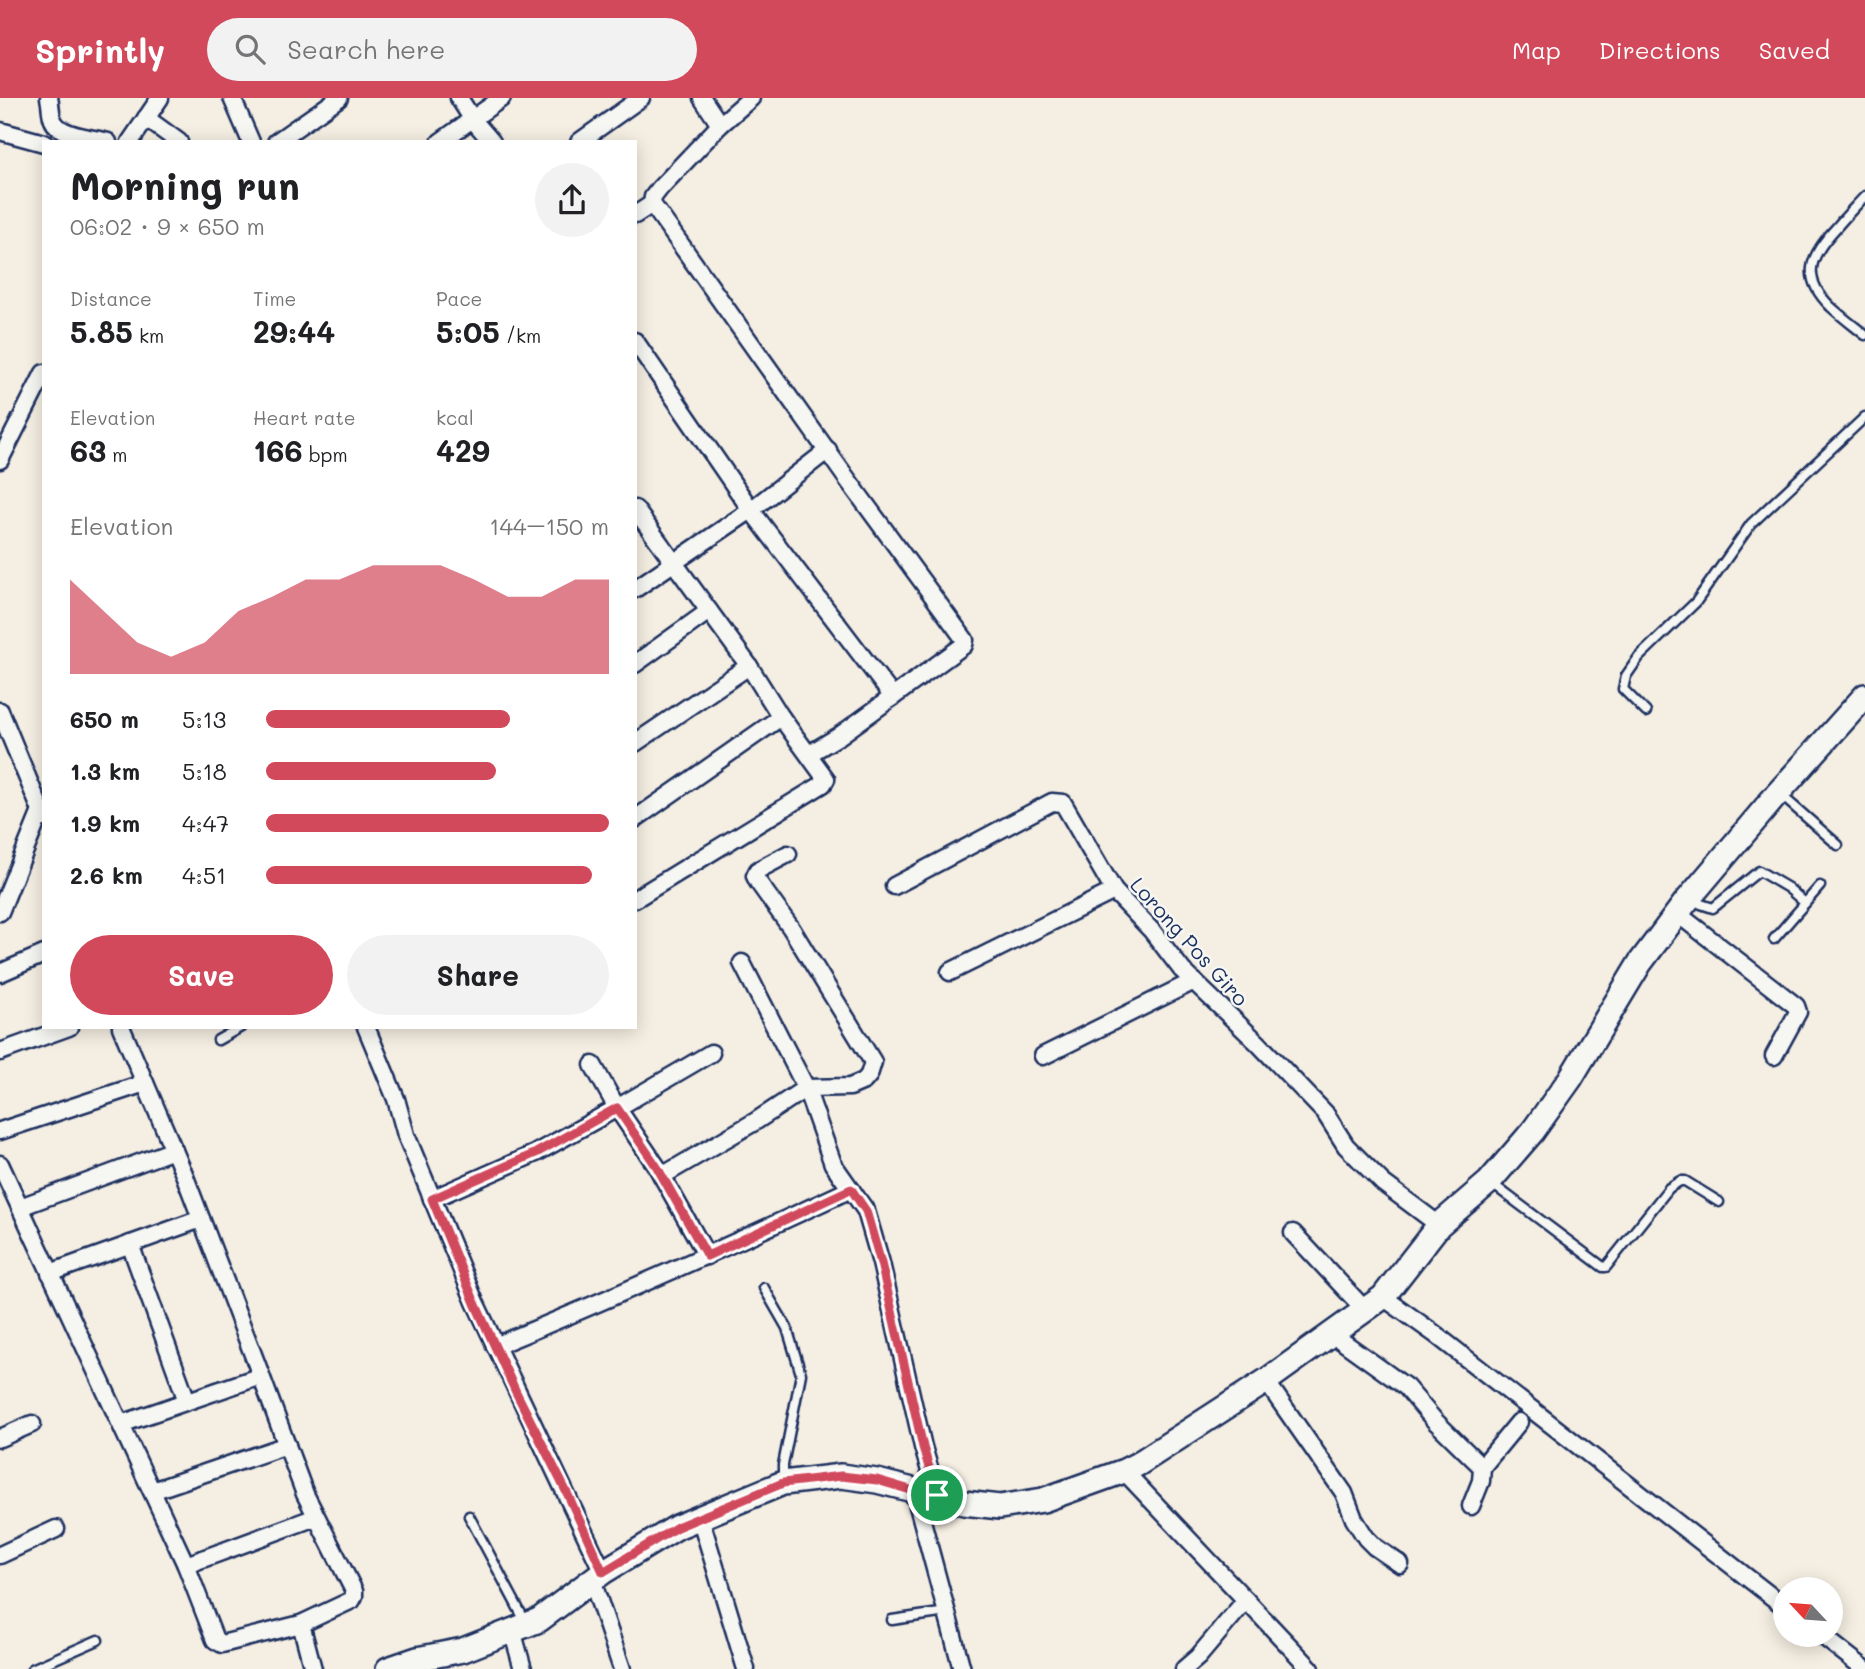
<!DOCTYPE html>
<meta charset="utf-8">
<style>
:root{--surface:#fff;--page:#f2f2f2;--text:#202124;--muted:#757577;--accent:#d1495b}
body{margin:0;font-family:Mali,sans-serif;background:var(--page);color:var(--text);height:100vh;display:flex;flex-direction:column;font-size:26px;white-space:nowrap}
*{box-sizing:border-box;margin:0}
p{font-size:23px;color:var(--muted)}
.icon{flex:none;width:38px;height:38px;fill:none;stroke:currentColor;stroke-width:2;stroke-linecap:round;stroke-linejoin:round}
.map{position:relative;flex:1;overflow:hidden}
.panel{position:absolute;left:42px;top:42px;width:595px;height:889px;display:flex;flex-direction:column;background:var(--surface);border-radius:0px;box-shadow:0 4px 18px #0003}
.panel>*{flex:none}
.needle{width:46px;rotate:296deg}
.tools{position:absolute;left:1773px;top:1479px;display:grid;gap:14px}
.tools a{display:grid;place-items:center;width:70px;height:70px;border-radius:50%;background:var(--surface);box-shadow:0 4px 18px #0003;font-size:35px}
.pin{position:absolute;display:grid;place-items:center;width:60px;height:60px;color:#fff;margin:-30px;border:4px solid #fff;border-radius:50%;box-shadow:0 2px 7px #0007}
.round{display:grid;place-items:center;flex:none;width:74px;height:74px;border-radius:37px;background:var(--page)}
.headline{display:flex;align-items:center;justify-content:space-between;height:119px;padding:0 28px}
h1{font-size:38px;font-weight:800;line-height:52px}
.figures{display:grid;grid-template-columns:repeat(3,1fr);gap:10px;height:119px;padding:7px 28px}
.figures div{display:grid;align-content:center}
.figures b{font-size:30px;font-weight:800}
.figures small{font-size:19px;font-weight:400}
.figures p{font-size:19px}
.chart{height:196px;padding:14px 28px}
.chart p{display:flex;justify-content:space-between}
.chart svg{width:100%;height:126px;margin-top:7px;fill:var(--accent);opacity:.7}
.action{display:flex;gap:14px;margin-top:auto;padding:14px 28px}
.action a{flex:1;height:80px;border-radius:42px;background:var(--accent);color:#fff;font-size:28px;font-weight:800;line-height:80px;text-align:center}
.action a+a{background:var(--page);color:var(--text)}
ul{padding:0 28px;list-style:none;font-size:23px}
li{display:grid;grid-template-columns:112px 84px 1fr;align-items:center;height:52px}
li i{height:18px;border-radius:9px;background:var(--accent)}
header{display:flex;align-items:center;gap:42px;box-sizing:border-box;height:98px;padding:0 35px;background:var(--accent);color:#fff}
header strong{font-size:33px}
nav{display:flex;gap:38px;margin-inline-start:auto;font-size:24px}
.search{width:490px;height:63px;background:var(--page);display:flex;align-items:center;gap:18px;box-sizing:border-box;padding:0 24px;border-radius:38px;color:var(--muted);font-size:26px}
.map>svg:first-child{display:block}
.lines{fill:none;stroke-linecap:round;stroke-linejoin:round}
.service-casing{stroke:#1b2f5e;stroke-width:13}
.minor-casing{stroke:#1b2f5e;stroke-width:21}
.secondary-casing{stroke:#1b2f5e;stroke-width:28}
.service{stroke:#f6f6f2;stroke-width:8}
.minor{stroke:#f6f6f2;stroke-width:16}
.secondary{stroke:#f6f6f2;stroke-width:23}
.route-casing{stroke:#fff;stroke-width:14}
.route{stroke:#d1495b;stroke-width:9}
.labels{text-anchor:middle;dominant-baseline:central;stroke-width:5;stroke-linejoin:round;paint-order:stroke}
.street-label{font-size:21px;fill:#1b2f5e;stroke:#f6f6f2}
</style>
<header>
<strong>Sprintly</strong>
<div class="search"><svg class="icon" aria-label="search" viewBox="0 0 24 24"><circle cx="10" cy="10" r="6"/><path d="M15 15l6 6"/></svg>Search here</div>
<nav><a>Map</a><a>Directions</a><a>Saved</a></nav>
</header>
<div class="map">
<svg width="1865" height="1571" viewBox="0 0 1865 1571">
<rect width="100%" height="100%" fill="#f5eee2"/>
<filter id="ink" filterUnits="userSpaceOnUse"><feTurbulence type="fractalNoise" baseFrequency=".0143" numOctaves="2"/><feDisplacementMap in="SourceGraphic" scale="14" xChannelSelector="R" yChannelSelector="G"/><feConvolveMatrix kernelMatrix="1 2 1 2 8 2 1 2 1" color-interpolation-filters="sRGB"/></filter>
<g filter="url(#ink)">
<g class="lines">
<defs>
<g id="service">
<path d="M1865 98C1855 109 1845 119 1836 130 1810 158 1800 179 1831 209 1842 219 1854 228 1865 237"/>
<path d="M1646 614 1623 591 1626 578 1639 559 1696 504 1751 426 1865 319"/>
<path d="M1781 697 1838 747"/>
<path d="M1691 800 1701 806 1713 810 1759 773 1788 790 1805 805"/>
<path d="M1774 841 1820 788"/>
<path d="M218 942 241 929"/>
<path d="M1491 1085 1603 1169H1606L1669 1090 1680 1083H1685L1719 1104"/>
<path d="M764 1190 787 1230 801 1276 783 1367V1383"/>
<path d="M469 1418 525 1523"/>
<path d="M892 1522 947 1514"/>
<path d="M32 1571 98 1542"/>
</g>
<g id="minor">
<path d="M49 0C51 7 50 15 53 22 59 38 93 40 108 44"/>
<path d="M232 0 251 44"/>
<path d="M459 0 473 22 492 44"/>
<path d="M702 0 720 27"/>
<path d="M751 0 720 27 660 90 653 99 652 106 845 378 965 542 964 547 839 638 809 656"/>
<path d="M146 20 179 44"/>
<path d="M0 33 44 45"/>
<path d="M130 44 160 0"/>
<path d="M276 44 339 0"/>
<path d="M440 44 502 0"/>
<path d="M579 44 641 0"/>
<path d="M635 117 652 106"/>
<path d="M635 243 751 412 893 599"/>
<path d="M0 362 44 275"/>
<path d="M635 411 749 568 781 619 826 681 823 686 635 801"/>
<path d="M635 491 751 412 828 352"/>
<path d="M635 566 709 513"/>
<path d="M0 613 44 720"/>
<path d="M635 645 749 568"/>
<path d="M635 721 781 619"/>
<path d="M894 788 1052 704 1063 705 1114 793 1152 833 1182 872 1258 945 1325 1015 1346 1048 1383 1085 1439 1127"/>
<path d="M0 814 41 713"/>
<path d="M1678 816 1796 908 1798 914 1774 958"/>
<path d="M742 865 806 990 833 1066 866 1113 881 1165 923 1349 937 1397"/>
<path d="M950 874 1114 793"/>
<path d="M0 875 44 856"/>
<path d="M366 929 396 1001 406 1037 475 1204 603 1474"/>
<path d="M0 954 69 929"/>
<path d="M1043 958 1194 883"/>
<path d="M593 967 617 1010 657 1069 707 1158"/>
<path d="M0 1033 145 985"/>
<path d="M0 1066 186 1467 215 1542 222 1546 301 1526 352 1502 354 1498V1493L305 1396 257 1267 184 1076 121 929"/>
<path d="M662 1078 756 1023 806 990 850 989 864 983 869 977 873 964 791 830 758 784 755 778 758 772 788 756"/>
<path d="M432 1101 536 1055 617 1010 711 955"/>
<path d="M20 1109 174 1052"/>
<path d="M1293 1135 1365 1212"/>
<path d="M130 1146 187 1303"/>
<path d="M50 1175 201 1121"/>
<path d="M1383 1199 1435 1236 1785 1509"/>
<path d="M1332 1236 1406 1289 1435 1323 1482 1369 1481 1383 1471 1408"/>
<path d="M495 1248C615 1199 733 1146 851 1091"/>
<path d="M1266 1283 1344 1395 1354 1421 1366 1440 1375 1449 1400 1466"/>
<path d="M121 1326 261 1278"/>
<path d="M0 1340 32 1326"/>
<path d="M1482 1369 1519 1324"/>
<path d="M1124 1373 1311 1571"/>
<path d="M152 1393 287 1347"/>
<path d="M914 1393 962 1571"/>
<path d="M700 1419 746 1571"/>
<path d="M0 1457 56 1431"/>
<path d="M186 1467 316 1419"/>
<path d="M592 1482 622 1571"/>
<path d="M301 1526 313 1571"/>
<path d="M512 1532 523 1571"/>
<path d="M1820 1536 1865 1571"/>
<path d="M1184 1571 1198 1559 1246 1502"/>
</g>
<path id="secondary" d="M388 1571 417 1561 463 1552 539 1522 603 1474 677 1429 783 1385 841 1378 877 1383 964 1405 1000 1409 1043 1402 1124 1373 1138 1366 1266 1283 1383 1199 1439 1127 1489 1084 1533 1033 1570 981 1640 865 1685 805 1778 695 1865 598"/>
</defs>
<use href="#service" class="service-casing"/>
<use href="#minor" class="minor-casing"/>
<use href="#secondary" class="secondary-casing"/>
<use href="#service" class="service"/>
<use href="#minor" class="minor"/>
<use href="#secondary" class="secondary"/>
</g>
</g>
<g class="lines" filter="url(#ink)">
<defs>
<path id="route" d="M617 1010 657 1069 707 1158 851 1091 866 1113 881 1165 923 1349 937 1397 914 1393 877 1382 841 1378 783 1385 677 1429 603 1474 568 1397 516 1294 475 1205 432 1101 536 1055Z"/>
</defs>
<use href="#route" class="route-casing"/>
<use href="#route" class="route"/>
</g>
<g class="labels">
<g class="street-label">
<text transform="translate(1190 843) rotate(48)">Lorong Pos Giro</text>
</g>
</g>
</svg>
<div class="tools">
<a><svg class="needle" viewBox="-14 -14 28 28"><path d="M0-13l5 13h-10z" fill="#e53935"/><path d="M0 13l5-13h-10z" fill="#757577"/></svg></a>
</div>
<div class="pin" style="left:937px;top:1397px;background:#1e9e55"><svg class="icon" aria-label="arrive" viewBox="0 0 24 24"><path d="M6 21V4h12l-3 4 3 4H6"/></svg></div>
<section class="panel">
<div class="headline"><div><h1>Morning run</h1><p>06:02 · 9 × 650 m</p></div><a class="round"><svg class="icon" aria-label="share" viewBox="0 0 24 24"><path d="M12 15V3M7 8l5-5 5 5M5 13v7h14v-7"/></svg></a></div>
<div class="figures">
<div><p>Distance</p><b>5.85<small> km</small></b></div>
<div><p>Time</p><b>29:44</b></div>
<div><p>Pace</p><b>5:05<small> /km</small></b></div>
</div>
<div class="figures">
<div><p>Elevation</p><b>63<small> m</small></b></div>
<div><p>Heart rate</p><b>166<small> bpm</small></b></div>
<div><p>kcal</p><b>429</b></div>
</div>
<div class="chart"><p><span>Elevation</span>144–150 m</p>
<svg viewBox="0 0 160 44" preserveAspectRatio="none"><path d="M0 44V11L10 22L20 33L30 38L40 33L50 22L60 17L70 11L80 11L90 6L100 6L110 6L120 11L130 17L140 17L150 11L160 11V44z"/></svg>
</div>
<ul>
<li><b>650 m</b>5:13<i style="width:71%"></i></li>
<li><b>1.3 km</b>5:18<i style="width:67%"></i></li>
<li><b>1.9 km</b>4:47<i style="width:100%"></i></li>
<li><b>2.6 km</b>4:51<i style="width:95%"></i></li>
</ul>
<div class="action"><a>Save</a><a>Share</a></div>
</section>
</div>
